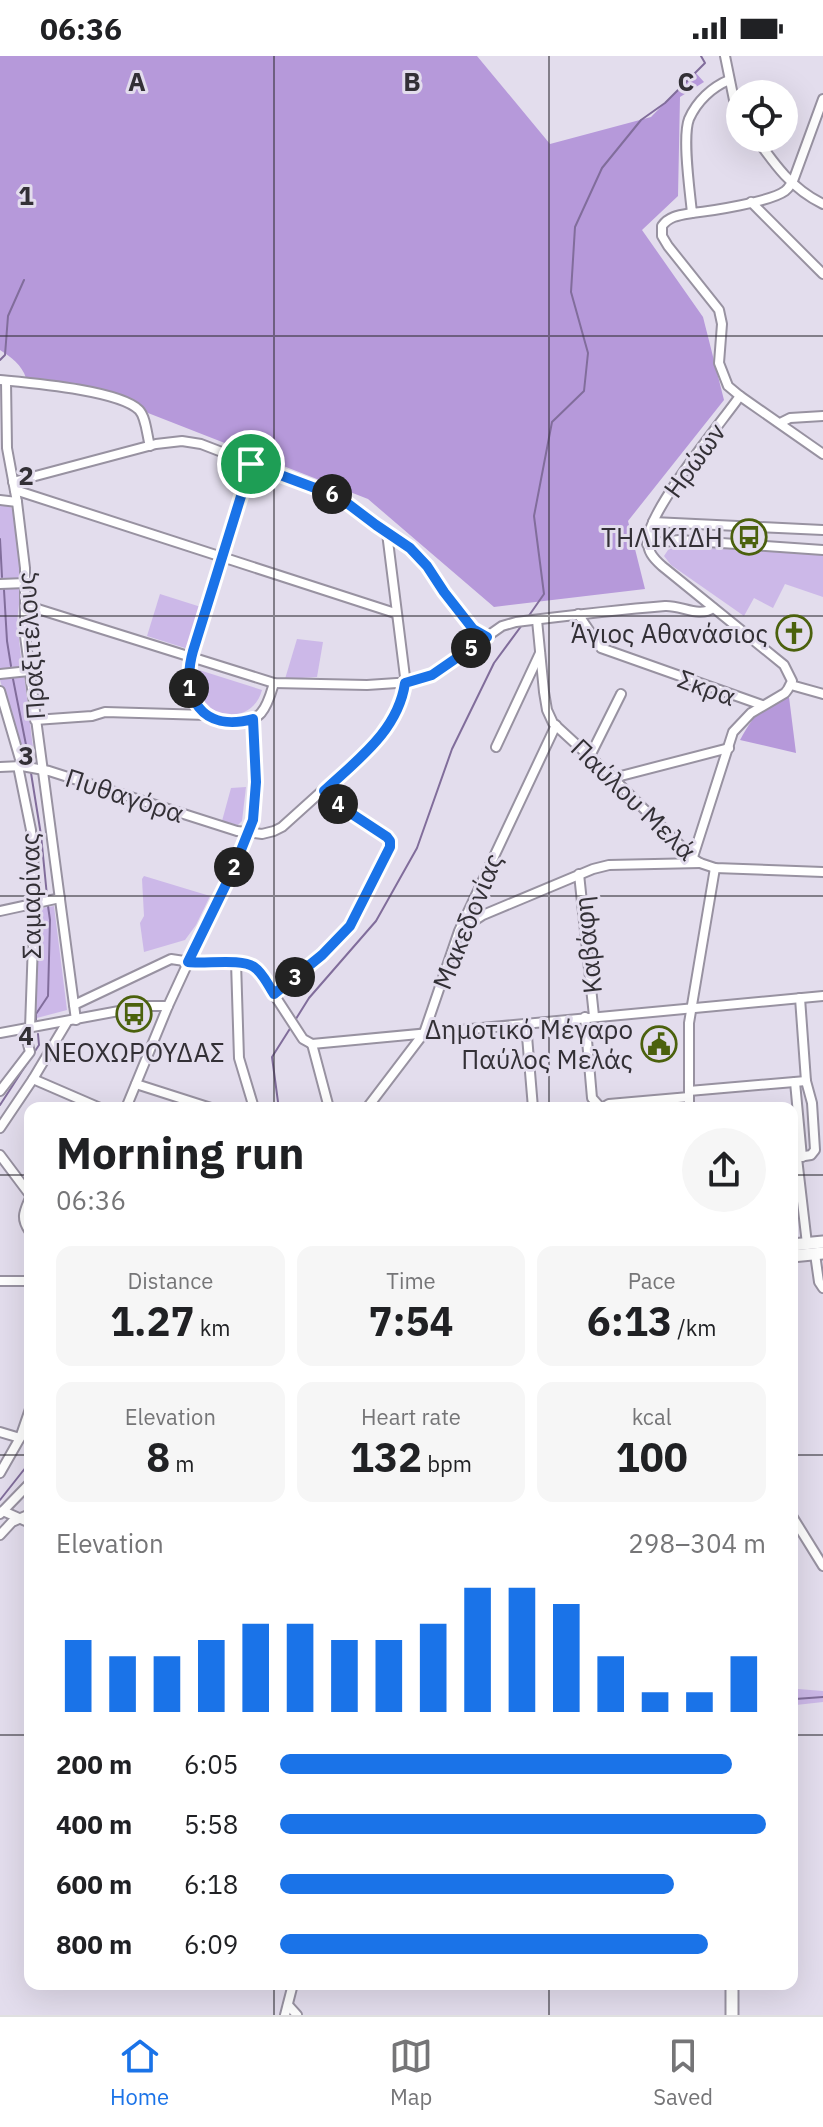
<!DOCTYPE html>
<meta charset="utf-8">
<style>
:root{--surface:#fff;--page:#f6f6f6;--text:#202124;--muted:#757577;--line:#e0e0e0;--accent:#1a73e8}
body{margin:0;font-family:"IBM Plex Sans",sans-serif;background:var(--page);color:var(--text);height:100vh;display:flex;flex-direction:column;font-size:30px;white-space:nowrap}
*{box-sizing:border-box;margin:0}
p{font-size:26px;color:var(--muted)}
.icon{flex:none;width:44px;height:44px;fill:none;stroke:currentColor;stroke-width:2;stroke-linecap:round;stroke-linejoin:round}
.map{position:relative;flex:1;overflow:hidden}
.side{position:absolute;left:24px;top:1046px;width:774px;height:888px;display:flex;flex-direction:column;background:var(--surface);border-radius:16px;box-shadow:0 8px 32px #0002}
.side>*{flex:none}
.buttons{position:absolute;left:726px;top:24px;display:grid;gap:16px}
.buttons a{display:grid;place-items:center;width:72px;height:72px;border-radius:50%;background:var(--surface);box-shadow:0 8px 32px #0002;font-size:40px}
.pin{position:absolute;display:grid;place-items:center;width:68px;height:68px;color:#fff;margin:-34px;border:4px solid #fff;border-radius:50%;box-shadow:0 2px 8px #0007}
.km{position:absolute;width:40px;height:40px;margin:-20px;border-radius:50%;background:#222;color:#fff;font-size:22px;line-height:40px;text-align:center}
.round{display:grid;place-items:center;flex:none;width:84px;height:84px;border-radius:42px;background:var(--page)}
.summary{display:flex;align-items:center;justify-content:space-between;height:136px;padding:0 32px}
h1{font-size:44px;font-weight:800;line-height:60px}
.stats{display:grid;grid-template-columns:repeat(3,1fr);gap:12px;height:136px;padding:8px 32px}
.stats div{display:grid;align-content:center;border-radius:16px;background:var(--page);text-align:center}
.stats b{font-size:40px;font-weight:800}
.stats small{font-size:22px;font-weight:400}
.stats p{font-size:22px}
.chart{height:224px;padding:16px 32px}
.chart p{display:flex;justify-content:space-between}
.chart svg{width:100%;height:144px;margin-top:8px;stroke:var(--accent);stroke-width:6}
ul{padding:0 32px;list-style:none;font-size:26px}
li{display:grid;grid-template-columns:128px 96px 1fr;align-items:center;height:60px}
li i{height:20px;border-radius:10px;background:var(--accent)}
.status{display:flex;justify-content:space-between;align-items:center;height:56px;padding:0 40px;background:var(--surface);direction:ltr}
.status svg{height:22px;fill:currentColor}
.tab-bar{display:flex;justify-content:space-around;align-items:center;height:112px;border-top:2px solid var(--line);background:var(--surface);font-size:22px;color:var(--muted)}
.tab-bar a{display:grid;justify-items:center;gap:4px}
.tab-bar .active{color:var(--accent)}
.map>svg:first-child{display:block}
.green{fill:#ccb8e8}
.forest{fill:#b699da}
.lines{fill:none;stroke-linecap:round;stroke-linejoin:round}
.stream{stroke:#816d9b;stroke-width:2}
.minor-casing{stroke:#9892a1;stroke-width:12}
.major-casing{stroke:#9892a1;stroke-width:15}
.minor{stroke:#fff;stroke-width:8}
.major{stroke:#fff;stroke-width:11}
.route-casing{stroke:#fff;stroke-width:16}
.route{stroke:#1a73e8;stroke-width:10}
.grid{fill:none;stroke:#333036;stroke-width:2;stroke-opacity:0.55}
.labels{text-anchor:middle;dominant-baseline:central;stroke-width:6;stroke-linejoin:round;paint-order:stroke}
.street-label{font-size:26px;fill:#333036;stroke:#e3dded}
.poi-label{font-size:26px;fill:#333036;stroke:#e3dded;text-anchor:end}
.grid-label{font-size:26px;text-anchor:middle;font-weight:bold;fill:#333036;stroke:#e3dded;stroke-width:6;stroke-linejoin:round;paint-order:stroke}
</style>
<div class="status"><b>06:36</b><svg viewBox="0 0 49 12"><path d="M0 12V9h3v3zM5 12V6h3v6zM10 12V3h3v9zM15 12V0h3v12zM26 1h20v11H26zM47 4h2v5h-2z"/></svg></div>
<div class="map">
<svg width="823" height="1959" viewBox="0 0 823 1959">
<rect width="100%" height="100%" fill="#e3dded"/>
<g class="green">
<path d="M0 447H7L13 454 21 524H0Z"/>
<path d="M676 490 823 499V541L785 528 773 552 754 542 744 560 671 509 664 500 668 494Z"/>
<path d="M0 531H21L17 566 22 610 0 613Z"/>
<path d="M160 538 201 551 188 593 147 580Z"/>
<path d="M297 583 323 586 317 621 285 623Z"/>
<path d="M199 614 262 634C250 677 187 660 199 614Z"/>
<path d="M24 618 35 708 24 707 0 624V622Z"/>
<path d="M246 731 242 765 238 769 222 765 231 732Z"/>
<path d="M144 820 210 840 196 869 185 884 144 896 140 867 144 860 142 823Z"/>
<path d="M54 850 67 954 33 963 36 853Z"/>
<path d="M792 1612 798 1633 823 1635V1646L796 1649 792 1646Z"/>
</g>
<g class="forest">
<path d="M0 0H477L550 88 651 61 695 16 704 26 680 41 678 140 642 174 703 261 724 344 628 465 645 533 494 551 368 443 148 357C126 329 59 327 26 322 22 309 11 301 0 294Z"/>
<path d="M789 641 796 697 740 684C753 661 761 648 789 641Z"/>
</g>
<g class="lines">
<g class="stream">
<path d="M0 304 5 299 8 260 24 224"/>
<path d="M0 483 2 521"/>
<path d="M4 534 7 585 11 610"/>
<path d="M528 561 544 538 534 460 552 366 584 335 588 297 571 236 575 171 602 112 641 64 665 47 705 7 701 0"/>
<path d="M13 623 29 704"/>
<path d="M31 717 41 779 47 840"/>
<path d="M36 964V958L48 940 50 864 48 850"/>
<path d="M294 966 309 942 376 865 417 792 452 693 494 607 522 569"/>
<path d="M0 1049 39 989 38 978"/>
<path d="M277 1052 278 1046 272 1001 291 971"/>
<path d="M0 1444 30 1406"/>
<path d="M792 1625 795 1643 823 1641"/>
</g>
<defs>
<g id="minor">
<path d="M725 0 734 44 740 58"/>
<path d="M729 24C712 31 697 45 689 63 682 81 690 136 692 157 711 155 770 146 785 135 789 132 790 129 793 125L823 43"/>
<path d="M756 82C775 109 792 133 823 148"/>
<path d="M751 146 823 218"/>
<path d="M692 157C680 159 669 160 662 170V180L668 190 719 254 722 268 719 307 728 330 740 340 823 398"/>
<path d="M0 324C30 327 119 334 139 354 146 361 147 380 150 390"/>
<path d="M6 325 7 392 17 446 25 512V580L76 964"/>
<path d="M780 367 790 362 823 360"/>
<path d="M251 408 193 595C183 630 190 663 232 665 242 666 254 665 261 657 268 649 271 637 274 627"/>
<path d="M15 434 395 557"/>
<path d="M0 444 17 446"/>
<path d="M653 466 823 474"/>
<path d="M387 477 416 496 473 573 487 581"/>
<path d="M647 488 679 484 823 494"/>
<path d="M0 528 26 527"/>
<path d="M25 549 274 627 367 629 412 626 432 619 502 570 516 566C565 560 615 554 665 550 681 549 699 562 713 552"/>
<path d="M578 558 601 592 762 649"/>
<path d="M537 564 544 636 547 654 553 667 613 722 694 803 700 807 715 812 823 816"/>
<path d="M0 618 29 615"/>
<path d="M791 629 823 638"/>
<path d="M0 635 22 710"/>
<path d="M35 664 92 660 105 656 207 659"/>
<path d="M496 691 540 597"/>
<path d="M590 700 621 638"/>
<path d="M18 710 31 774 35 830 30 972"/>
<path d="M0 711 22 710 49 715 237 775 262 778 274 775 282 771 374 688 392 664 403 637 405 621 387 477 339 441 201 388 182 385 156 388 13 426"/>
<path d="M613 722 729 692"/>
<path d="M693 801 733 676 751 657 785 637 788 633 792 625 784 609 662 510C653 502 647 495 648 483 649 454 720 368 740 340"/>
<path d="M579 818 594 960"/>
<path d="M0 855 60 842"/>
<path d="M460 874 483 859 593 813 609 809 700 807"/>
<path d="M236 906 239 1002 254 1052"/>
<path d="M274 938 322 899 350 870 390 791V785L387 781 352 758 324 735"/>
<path d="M74 949 171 903 204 908 241 906 250 908 260 917 303 983 312 988"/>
<path d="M585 961 592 1042 601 1052"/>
<path d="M526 968 533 1052"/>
<path d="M0 977 146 950H168"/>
<path d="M312 988 823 940"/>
<path d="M312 988 329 1052"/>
<path d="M33 1023 100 1052"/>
<path d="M795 1026 802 1101"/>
<path d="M136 1028 211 1052"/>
<path d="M0 1035 30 996 24 973"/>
<path d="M689 1035 806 1025"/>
<path d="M126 1052 168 950 248 777C260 741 255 700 253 663"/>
<path d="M367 1052 424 977 459 875 556 669"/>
<path d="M602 1052 609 1048 689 1041"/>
<path d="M689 1052V967L715 812"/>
<path d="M0 1072 33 1023 67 966"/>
<path d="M0 1099 30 1139"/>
<path d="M792 1102 811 1099 815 1094 812 1047 806 1025 800 942"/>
<path d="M797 1102 807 1188"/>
<path d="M30 1142C24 1156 20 1162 30 1176"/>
<path d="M815 1198 819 1226 823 1232"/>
<path d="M0 1225H30"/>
<path d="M0 1376 20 1382"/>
<path d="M0 1417 20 1382 30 1353"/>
<path d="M3 1455 30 1467"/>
<path d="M0 1458 30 1427"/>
<path d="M792 1460 823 1510"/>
<path d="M0 1479 12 1466 30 1458"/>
<path d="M288 1949 297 1959"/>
<path d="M285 1959 293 1928"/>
</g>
<g id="major">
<path d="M792 1189 823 1186"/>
<path d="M792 1200 823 1197"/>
<path d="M732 1959V1928"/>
</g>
</defs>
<use href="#minor" class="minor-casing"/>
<use href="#major" class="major-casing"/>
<use href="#minor" class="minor"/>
<use href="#major" class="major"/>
</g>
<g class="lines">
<defs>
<path id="route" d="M251 408 339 441 376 469 410 492 427 510 444 536 473 573 487 581 432 619 405 627C398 675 357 704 324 735L352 758 387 781 390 785V791L350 870 322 899 274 938C268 929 263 917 254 911 242 902 206 908 188 906L233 814 253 764 256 726 253 663C202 677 180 641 193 595Z"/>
</defs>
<use href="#route" class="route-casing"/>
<use href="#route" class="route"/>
</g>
<path class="grid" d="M274 0V1052M549 0V1052M0 280H823M0 560H823M0 840H823M0 1119H30M792 1119H823M0 1399H30M792 1399H823M0 1679H30M792 1679H823M274 1928V1959M549 1928V1959"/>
<defs>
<symbol id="bus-ring" viewBox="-11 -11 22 22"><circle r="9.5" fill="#e3dded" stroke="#4b610d" stroke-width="1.5"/><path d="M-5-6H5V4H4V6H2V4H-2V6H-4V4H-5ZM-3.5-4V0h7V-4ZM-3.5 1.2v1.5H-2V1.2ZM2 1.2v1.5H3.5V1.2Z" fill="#4b610d"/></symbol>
<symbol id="church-ring" viewBox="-11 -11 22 22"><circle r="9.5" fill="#e3dded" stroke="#4b610d" stroke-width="1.5"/><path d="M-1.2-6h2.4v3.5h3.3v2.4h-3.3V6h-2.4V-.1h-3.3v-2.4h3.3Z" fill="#4b610d"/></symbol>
<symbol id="civic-ring" viewBox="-11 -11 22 22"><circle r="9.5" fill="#e3dded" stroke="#4b610d" stroke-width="1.5"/><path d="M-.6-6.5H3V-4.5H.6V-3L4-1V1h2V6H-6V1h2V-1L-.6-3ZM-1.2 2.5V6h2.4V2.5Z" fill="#4b610d"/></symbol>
</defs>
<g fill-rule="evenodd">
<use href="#bus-ring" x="729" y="461" width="40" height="40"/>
<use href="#church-ring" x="774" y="557" width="40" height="40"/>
<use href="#bus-ring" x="114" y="938" width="40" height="40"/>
<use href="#civic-ring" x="639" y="968" width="40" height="40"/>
</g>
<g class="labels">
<g class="street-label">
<text transform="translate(694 404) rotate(-54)">Ηρώων</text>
<text transform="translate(30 590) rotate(-94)">Πραξιτέλους</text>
<text transform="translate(707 631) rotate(20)">Σκρα</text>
<text transform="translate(125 739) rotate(18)">Πυθαγόρα</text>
<text transform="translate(634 743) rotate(44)">Παύλου Μελά</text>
<text transform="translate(30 840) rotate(-91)">Σαμαρίνας</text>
<text transform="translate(467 865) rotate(-68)">Μακεδονίας</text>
<text transform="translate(587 889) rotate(-96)">Καβάφη</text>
</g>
<g class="poi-label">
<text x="723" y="481">ΤΗΛΙΚΙΔΗ</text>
<text x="768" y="577">Άγιος Αθανάσιος</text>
<text x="633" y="973">Δημοτικό Μέγαρο<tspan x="633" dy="30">Παύλος Μελάς</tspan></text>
<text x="134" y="996" text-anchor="middle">ΝΕΟΧΩΡΟΥΔΑΣ</text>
</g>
</g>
<g class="grid-label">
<text x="137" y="35">A</text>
<text x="412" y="35">B</text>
<text x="686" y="35">C</text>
<text x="26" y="149">1</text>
<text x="26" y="429">2</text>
<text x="26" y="709">3</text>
<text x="26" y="989">4</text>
</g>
</svg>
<div class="buttons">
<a><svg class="icon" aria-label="locate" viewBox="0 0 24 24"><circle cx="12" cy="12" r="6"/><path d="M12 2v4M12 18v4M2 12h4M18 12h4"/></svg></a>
</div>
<div class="pin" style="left:251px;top:408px;background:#1e9e55"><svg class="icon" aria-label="arrive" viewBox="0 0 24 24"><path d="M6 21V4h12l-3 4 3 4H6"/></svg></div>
<b class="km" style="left:189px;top:632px">1</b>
<b class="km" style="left:234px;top:811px">2</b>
<b class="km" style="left:295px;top:921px">3</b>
<b class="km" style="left:338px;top:748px">4</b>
<b class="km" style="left:471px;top:592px">5</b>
<b class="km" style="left:332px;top:438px">6</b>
<section class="side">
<div class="summary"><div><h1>Morning run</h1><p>06:36</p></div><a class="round"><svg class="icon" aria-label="share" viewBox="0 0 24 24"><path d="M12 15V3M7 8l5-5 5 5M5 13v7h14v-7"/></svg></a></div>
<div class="stats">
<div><p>Distance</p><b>1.27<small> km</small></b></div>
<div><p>Time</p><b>7:54</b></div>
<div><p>Pace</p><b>6:13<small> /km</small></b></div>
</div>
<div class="stats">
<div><p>Elevation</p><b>8<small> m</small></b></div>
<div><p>Heart rate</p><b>132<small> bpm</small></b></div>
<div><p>kcal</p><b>100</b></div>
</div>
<div class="chart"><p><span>Elevation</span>298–304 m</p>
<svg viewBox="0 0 160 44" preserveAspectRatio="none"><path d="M5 44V22M15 44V27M25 44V27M35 44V22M45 44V17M55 44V17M65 44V22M75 44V22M85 44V17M95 44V6M105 44V6M115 44V11M125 44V27M135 44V38M145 44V38M155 44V27"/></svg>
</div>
<ul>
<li><b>200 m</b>6:05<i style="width:93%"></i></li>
<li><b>400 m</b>5:58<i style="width:100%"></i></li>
<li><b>600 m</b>6:18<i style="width:81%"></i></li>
<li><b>800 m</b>6:09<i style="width:88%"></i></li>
</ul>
</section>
</div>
<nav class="tab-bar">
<a class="active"><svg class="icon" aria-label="home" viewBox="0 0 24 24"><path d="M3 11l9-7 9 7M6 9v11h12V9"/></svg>Home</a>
<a><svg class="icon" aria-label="map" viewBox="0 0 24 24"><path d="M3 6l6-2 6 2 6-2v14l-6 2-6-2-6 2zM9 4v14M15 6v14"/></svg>Map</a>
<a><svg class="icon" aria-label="saved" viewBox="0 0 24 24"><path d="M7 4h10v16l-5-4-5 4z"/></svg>Saved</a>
</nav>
